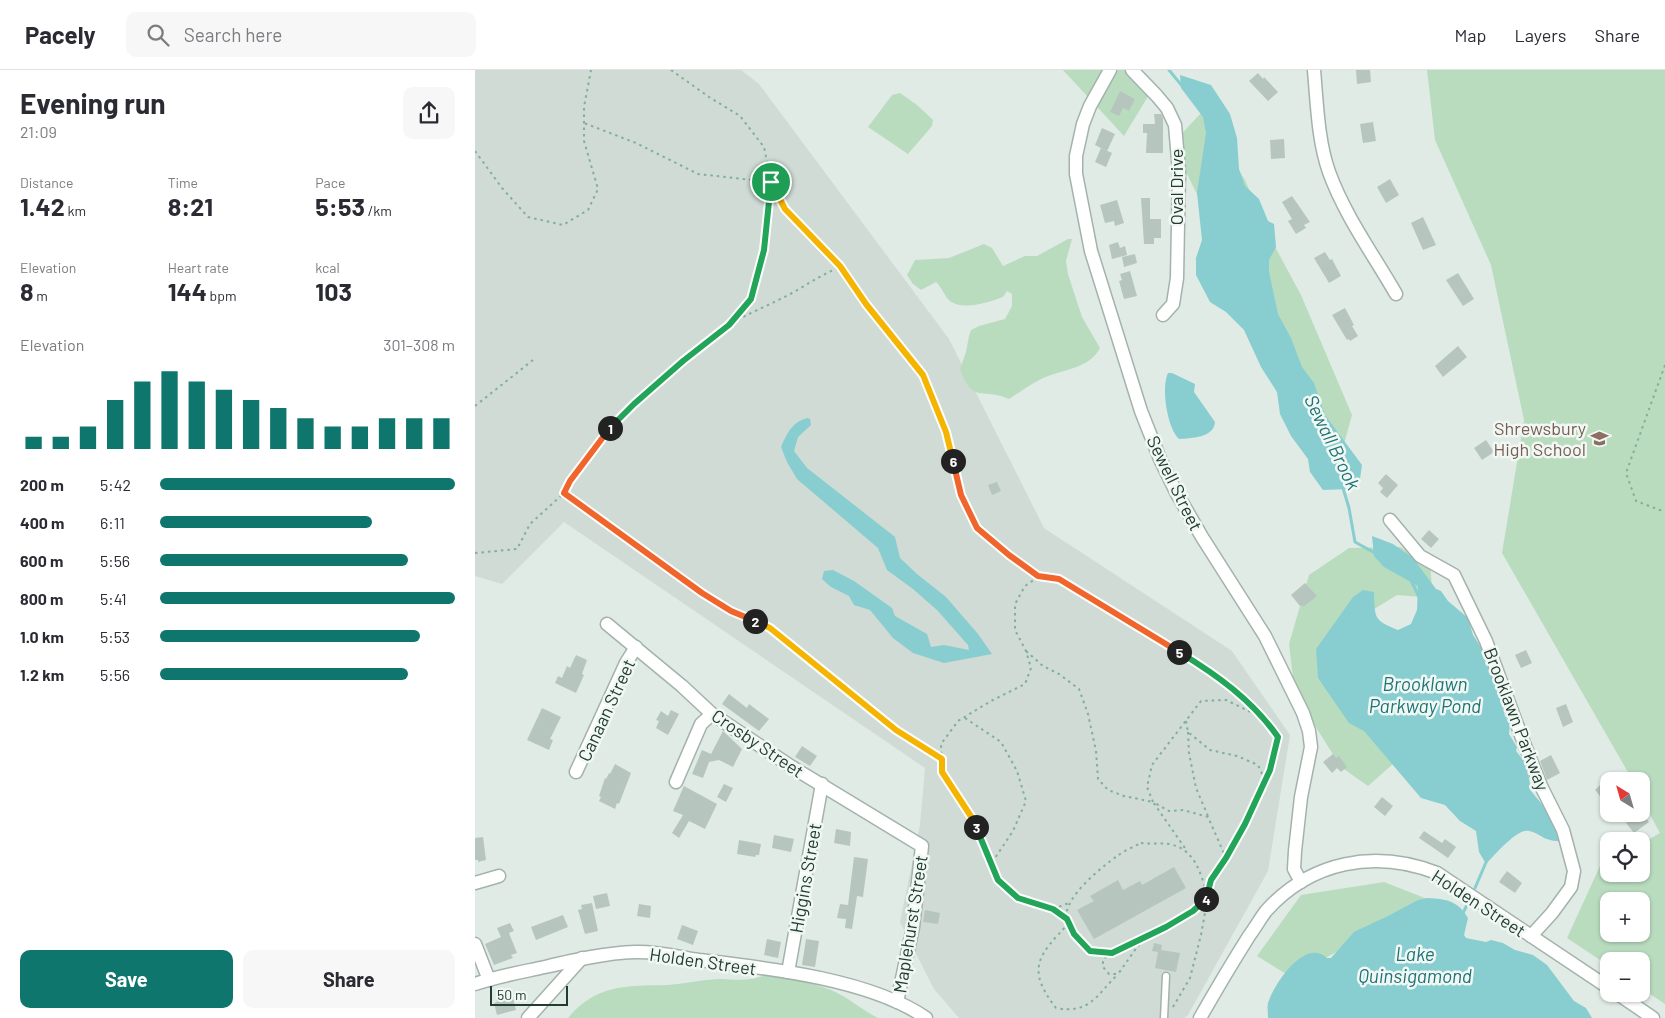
<!DOCTYPE html>
<meta charset="utf-8">
<style>
:root{--surface:#fff;--page:#f7f7f7;--text:#2b2b33;--muted:#7c7c81;--line:#e1e1e2;--accent:#0f766e}
body{margin:0;font-family:Barlow,sans-serif;background:var(--page);color:var(--text);height:100vh;display:flex;flex-direction:column;font-size:19px;white-space:nowrap}
*{box-sizing:border-box;margin:0}
p{font-size:16px;color:var(--muted)}
.icon{flex:none;width:28px;height:28px;fill:none;stroke:currentColor;stroke-width:2;stroke-linecap:round;stroke-linejoin:round}
.map{position:relative;flex:1;overflow:hidden}
.side{display:flex;flex-direction:column;background:var(--surface);width:475px}
.side>*{flex:none}
.needle{width:32px;rotate:323deg}
.buttons{position:absolute;left:1125px;top:702px;display:grid;gap:10px}
.buttons a{display:grid;place-items:center;width:50px;height:50px;border-radius:10px;background:var(--surface);box-shadow:0 1px 4px #0004;font-size:25px}
.scale{position:absolute;left:15px;bottom:12px;width:78px;box-sizing:border-box;padding-left:5px;border:2px solid #213c32;border-top:0;font-size:14px;line-height:18px;white-space:nowrap;color:#213c32;-webkit-text-stroke:4px #f1f8f4;paint-order:stroke}
.pin{position:absolute;display:grid;place-items:center;width:42px;height:42px;color:#fff;margin:-21px;border:2px solid #fff;border-radius:50%;box-shadow:0 1px 5px #0007}
.km{position:absolute;width:25px;height:25px;margin:-12px;border-radius:50%;background:#222;color:#fff;font-size:14px;line-height:25px;text-align:center}
.round{display:grid;place-items:center;flex:none;width:52px;height:52px;border-radius:10px;background:var(--page)}
.headline{display:flex;align-items:center;justify-content:space-between;height:85px;padding:0 20px}
h1{font-size:28px;font-weight:700;line-height:38px}
.stats{display:grid;grid-template-columns:repeat(3,1fr);gap:8px;height:85px;padding:5px 20px}
.stats div{display:grid;align-content:center}
.stats b{font-size:25px;font-weight:700}
.stats small{font-size:14px;font-weight:400}
.stats p{font-size:14px}
.chart{height:140px;padding:10px 20px}
.chart p{display:flex;justify-content:space-between}
.chart svg{width:100%;height:90px;margin-top:5px;stroke:var(--accent);stroke-width:6}
.cta{display:flex;gap:10px;margin-top:auto;padding:10px 20px}
.cta a{flex:1;height:58px;border-radius:10px;background:var(--accent);color:#fff;font-size:20px;font-weight:700;line-height:58px;text-align:center}
.cta a+a{background:var(--page);color:var(--text)}
ul{padding:0 20px;list-style:none;font-size:16px}
li{display:grid;grid-template-columns:80px 60px 1fr;align-items:center;height:38px}
li i{height:12px;border-radius:6px;background:var(--accent)}
header{display:flex;align-items:center;gap:30px;box-sizing:border-box;height:70px;padding:0 25px;background:var(--surface);border-bottom:1px solid var(--line)}
header strong{font-size:24px}
nav{display:flex;gap:28px;margin-inline-start:auto;font-size:18px}
.search{width:350px;height:45px;background:var(--page);display:flex;align-items:center;gap:12px;box-sizing:border-box;padding:0 18px;border-radius:10px;color:var(--muted);font-size:19px}
main{display:flex;flex:1;min-height:0}
.map>svg:first-child{display:block}
.built{fill:#cfdbd4}
.green{fill:#b9dcbf;fill-rule:evenodd}
.water{fill:#88cdd0}
.lines{fill:none;stroke-linecap:round;stroke-linejoin:round}
.stream{stroke:#88cdd0;stroke-width:3}
.building{fill:#b6c6be}
.service-casing{stroke:#a3b3ac;stroke-width:9}
.minor-casing{stroke:#a3b3ac;stroke-width:15}
.path{stroke:#81af9b;stroke-width:2;stroke-dasharray:2.5 4;stroke-linecap:butt}
.service{stroke:#fff;stroke-width:6}
.minor{stroke:#fff;stroke-width:12}
.split-1-casing{stroke:#fff;stroke-width:10}
.split-2-casing{stroke:#fff;stroke-width:10}
.split-3-casing{stroke:#fff;stroke-width:10}
.split-4-casing{stroke:#fff;stroke-width:10}
.split-5-casing{stroke:#fff;stroke-width:10}
.split-6-casing{stroke:#fff;stroke-width:10}
.split-7-casing{stroke:#fff;stroke-width:10}
.split-1{stroke:#22a559;stroke-width:6}
.split-2{stroke:#f0652b;stroke-width:6}
.split-3{stroke:#f5b400;stroke-width:6}
.split-4{stroke:#22a559;stroke-width:6}
.split-5{stroke:#22a559;stroke-width:6}
.split-6{stroke:#f0652b;stroke-width:6}
.split-7{stroke:#f5b400;stroke-width:6}
.labels{text-anchor:middle;dominant-baseline:central;stroke-width:5;stroke-linejoin:round;paint-order:stroke}
.street-label{font-size:18px;fill:#213c32;stroke:#f1f8f4}
.education-label{font-size:18px;fill:#785e54;stroke:#f1f8f4;text-anchor:end}
.water-label{font-size:19px;font-style:italic;fill:#1c7277;stroke:#f1f8f4}
</style>
<header>
<strong>Pacely</strong>
<div class="search"><svg class="icon" aria-label="search" viewBox="0 0 24 24"><circle cx="10" cy="10" r="6"/><path d="M15 15l6 6"/></svg>Search here</div>
<nav><a>Map</a><a>Layers</a><a>Share</a></nav>
</header>
<main>
<section class="side">
<div class="headline"><div><h1>Evening run</h1><p>21:09</p></div><a class="round"><svg class="icon" aria-label="share" viewBox="0 0 24 24"><path d="M12 15V3M7 8l5-5 5 5M5 13v7h14v-7"/></svg></a></div>
<div class="stats">
<div><p>Distance</p><b>1.42<small> km</small></b></div>
<div><p>Time</p><b>8:21</b></div>
<div><p>Pace</p><b>5:53<small> /km</small></b></div>
</div>
<div class="stats">
<div><p>Elevation</p><b>8<small> m</small></b></div>
<div><p>Heart rate</p><b>144<small> bpm</small></b></div>
<div><p>kcal</p><b>103</b></div>
</div>
<div class="chart"><p><span>Elevation</span>301–308 m</p>
<svg viewBox="0 0 160 44" preserveAspectRatio="none"><path d="M5 44V38M15 44V38M25 44V33M35 44V20M45 44V11M55 44V6M65 44V11M75 44V15M85 44V20M95 44V24M105 44V29M115 44V33M125 44V33M135 44V29M145 44V29M155 44V29"/></svg>
</div>
<ul>
<li><b>200 m</b>5:42<i style="width:100%"></i></li>
<li><b>400 m</b>6:11<i style="width:72%"></i></li>
<li><b>600 m</b>5:56<i style="width:84%"></i></li>
<li><b>800 m</b>5:41<i style="width:100%"></i></li>
<li><b>1.0 km</b>5:53<i style="width:88%"></i></li>
<li><b>1.2 km</b>5:56<i style="width:84%"></i></li>
</ul>
<div class="cta"><a>Save</a><a>Share</a></div>
</section>
<div class="map">
<svg width="1190" height="948" viewBox="0 0 1190 948">
<rect width="100%" height="100%" fill="#e0ebe5"/>
<path class="built" d="M0 0H266L284 14 474 269 569 458 757 581 815 665 793 801 713 945 709 948H484L459 919 425 852 445 755 450 698 89 452 27 514 0 506Z"/>
<g class="green">
<path d="M588 0H653L675 23 649 66Z"/>
<path d="M952 0H1190V934L1166 918V891H1134V896L1092 868 1125 796 1134 791V804H1166V774L1185 763 1166 728V711H1158L1027 483 1049 350 1016 195 960 70ZM1134 831H1166V864H1134Z"/>
<path d="M425 23 442 35 458 50 457 56 433 84 393 57 417 25Z"/>
<path d="M727 42 770 110 791 160 826 225 877 345 869 374 861 383 757 194 697 74Z"/>
<path d="M593 169H597L591 191 593 204 607 247 625 278C614 299 589 299 568 308 556 314 545 322 534 329 507 317 498 335 485 299L491 282 494 266 496 260 504 256 530 249 537 236V224L532 221 528 227C515 232 487 241 475 231 469 226 467 217 461 212L446 220 438 214 432 205 440 190 474 188 509 174 517 178 528 196 550 186H562Z"/>
<path d="M925 477 955 494 958 528 922 525 896 541 926 687 893 716 866 697 820 624 814 574 834 505 874 478Z"/>
<path d="M909 812 955 830 816 907 782 886 826 825Z"/>
<path d="M288 906C310 909 335 911 356 920 373 927 387 940 403 948H93C121 914 151 916 192 915 209 914 225 910 242 909 260 909 270 912 288 906Z"/>
</g>
<g class="water">
<path d="M705 5 736 15 755 44 762 68 764 99 770 116 784 129 793 151 799 154 801 177 794 190V202L803 244 816 268 827 297 839 313 850 345 887 395 885 409 875 419 848 420 835 402 833 389 816 366 805 344 802 322 786 297 769 260 751 242 735 232 721 205V188L727 170 722 123 731 63 728 47 706 18Z"/>
<path d="M693 303H697L720 314 719 322 740 352C739 368 716 368 704 369 692 358 686 317 693 303Z"/>
<path d="M333 348 335 349 336 355 323 367 319 381 332 398 420 467 425 488 442 504 471 527 503 564 517 584 469 593 438 583 418 568 395 540 379 535 374 526 356 517 347 509 349 501 358 500 379 511 417 538 420 546 452 564 456 577 469 575 494 580 493 575 462 540 438 519 412 500 403 478 322 409 312 392 306 377C312 363 318 351 333 348Z"/>
<path d="M897 466 918 474 938 488 961 519 966 521 973 531 993 548 998 565 1013 588 1028 621 1029 644 1035 655 1034 664 1042 677 1041 681 1052 695 1056 721 1075 744 1084 771C1068 771 1067 764 1054 761 1042 758 1019 786 1011 794L1004 782 1001 761 985 751 970 735 946 728 889 661 874 653 843 608 841 579 878 527 888 520 899 522C900 548 898 550 923 560L936 554 942 540 943 516 909 497 899 486Z"/>
<path d="M953 828C972 829 983 831 993 848L989 865 991 868 1011 872 1016 870 1028 873 1040 880 1058 885 1072 895 1099 931 1111 938 1117 948H793C793 943 792 938 793 933 799 914 830 867 852 888H856L879 862 913 846 943 830Z"/>
</g>
<g class="lines">
<g class="stream">
<path d="M694 0 708 17"/>
<path d="M868 418 874 438 880 472 900 483"/>
<path d="M936 510 944 527"/>
<path d="M1000 818 1012 790"/>
<path d="M988 843 993 833"/>
</g>
</g>
<g class="building">
<path d="M881 0H895L896 12 882 14Z"/>
<path d="M783 3 788 9 789 7 803 22 793 31 774 11Z"/>
<path d="M645 21 660 29 654 41 648 38 644 46 635 42Z"/>
<path d="M679 44H686L688 48V83H671L672 63H668V54H680Z"/>
<path d="M898 52 901 71 888 73 885 54Z"/>
<path d="M627 58 640 64 632 81 620 75Z"/>
<path d="M809 69 810 88 796 89 795 70Z"/>
<path d="M626 78 637 83 631 97 620 92Z"/>
<path d="M915 109 924 125 911 133 902 117Z"/>
<path d="M817 126 835 152 829 155 831 158 821 164 813 151 817 149 807 132Z"/>
<path d="M666 128H675V149H686V168H679V174H669Z"/>
<path d="M642 130 649 153 640 156 639 151 630 153 625 135Z"/>
<path d="M948 147 961 175 948 180 936 153Z"/>
<path d="M643 172 645 178 650 176 652 185 637 189 634 175Z"/>
<path d="M850 182 855 190 857 189 866 206 854 213 839 188Z"/>
<path d="M660 184 662 193 649 197 647 187Z"/>
<path d="M655 201 662 226 649 229 644 211 647 210 645 204Z"/>
<path d="M983 203 999 229 988 236 971 210Z"/>
<path d="M870 238 879 255 877 256 883 266 875 271 874 269 872 270 857 245Z"/>
<path d="M983 276 992 287 968 307 960 296Z"/>
<path d="M1011 370 1019 382 1007 390 999 378Z"/>
<path d="M911 404 923 415 912 428 905 422 908 418 903 413Z"/>
<path d="M522 412 526 421 517 425 513 415Z"/>
<path d="M954 460 964 469 956 478 946 469Z"/>
<path d="M830 513 842 526 828 537 827 535 825 536 816 525Z"/>
<path d="M1051 580 1057 593 1046 598 1040 585Z"/>
<path d="M101 585 112 590 107 604 109 605 101 623 80 613 83 606 87 608 92 596 95 598Z"/>
<path d="M254 624 272 638 274 634 294 649 284 661 247 634Z"/>
<path d="M1091 634 1098 652 1088 657 1081 638Z"/>
<path d="M67 638 86 647 75 669 78 670 74 680 52 670Z"/>
<path d="M196 640 204 644 193 665 181 658 184 651 181 650 186 641 193 646Z"/>
<path d="M248 661 267 679 258 697 244 690 234 692 228 708 217 704 227 680 236 684Z"/>
<path d="M327 676 342 686 335 696 320 687Z"/>
<path d="M858 684 861 688 864 686 872 697 866 702 862 698 857 703 848 692Z"/>
<path d="M1076 685 1085 703 1072 710 1065 691Z"/>
<path d="M140 694 156 703 144 734 142 733 140 739 124 731 126 727 124 726 130 708 131 709 134 703 135 704Z"/>
<path d="M1128 712 1134 719V737L1120 720Z"/>
<path d="M249 714 258 718 251 732 242 727Z"/>
<path d="M209 716 242 734 230 759 214 751 204 768 197 763 208 745 198 741Z"/>
<path d="M907 727 918 736 910 746 899 737Z"/>
<path d="M1164 744H1167L1174 752 1159 763 1151 753Z"/>
<path d="M361 759 376 762 375 776 359 773Z"/>
<path d="M949 761 967 773 970 769 981 777 973 788 944 768Z"/>
<path d="M299 765 319 769 316 782 297 778Z"/>
<path d="M8 767 11 790 3 792V790H0V768Z"/>
<path d="M264 770 286 774 284 785H281L280 787 262 784Z"/>
<path d="M379 787 393 789 388 827 382 826 377 859 370 858 371 849 362 848 365 834 373 835Z"/>
<path d="M699 797 711 818 619 869 602 840 619 831 615 826 643 810 648 820 665 811 667 815Z"/>
<path d="M1032 801 1047 813 1040 823 1024 812Z"/>
<path d="M132 823 135 836 121 839 118 826Z"/>
<path d="M117 833 123 861 110 864 103 840 107 839 106 835Z"/>
<path d="M164 834 176 836 175 848 162 846Z"/>
<path d="M450 840 465 843 463 854 448 852Z"/>
<path d="M88 845 93 857 61 870 56 857Z"/>
<path d="M35 853 39 861 34 863 42 883 36 885 38 888 19 895 10 874 26 867 22 858Z"/>
<path d="M207 855 223 861 218 875 202 869Z"/>
<path d="M292 869 306 872 303 888 289 885Z"/>
<path d="M331 869 344 871 340 897 327 895Z"/>
<path d="M679 873 687 875 686 880 705 883 701 902 680 898 683 882 677 881Z"/>
<path d="M33 922 34 929 38 928 41 940 22 945 19 933 22 932 21 926Z"/>
</g>
<g class="lines">
<defs>
<path id="service" d="M689 948 691 906"/>
<g id="minor">
<path d="M635 0 615 36 608 54 601 86V104L616 181 666 341 685 389 701 422 727 467 790 566 828 643 834 661 836 677 826 727 820 781 819 799 826 812"/>
<path d="M657 0 682 26 692 38 700 55 704 101 702 208 698 234 688 245"/>
<path d="M839 0C842 34 843 71 854 102 870 146 898 184 921 224"/>
<path d="M915 450 945 486 979 505 1011 571 1047 668 1066 716 1088 760 1099 801 1096 817 1077 843 1056 866"/>
<path d="M132 554 207 616 237 644 317 697 447 776 438 857 422 932"/>
<path d="M101 702 151 593 161 577"/>
<path d="M201 712 226 654 237 644"/>
<path d="M0 813 24 806"/>
<path d="M0 874 14 910"/>
<path d="M313 902 347 714"/>
<path d="M0 914C23 906 47 902 70 897 100 890 130 883 160 882 182 881 203 887 224 890 292 898 395 909 451 948"/>
<path d="M1143 924 1178 948"/>
<path d="M53 948 107 888"/>
<path d="M725 948C741 920 757 893 774 866 780 858 785 849 791 841 836 791 900 779 962 803L1134 918"/>
</g>
</defs>
<use href="#service" class="service-casing"/>
<use href="#minor" class="minor-casing"/>
<g class="path">
<path d="M196 0 234 27 265 46 289 77 296 112 309 139 365 197 391 234 447 305 471 362 486 425 503 458 534 485 563 507"/>
<path d="M0 81 27 118 53 147 88 155 113 140 123 119 109 71V37L116 0"/>
<path d="M257 253C276 242 297 234 317 223 333 214 348 204 365 197"/>
<path d="M1190 295 1151 403 1161 431 1190 442"/>
<path d="M0 336 58 290"/>
<path d="M89 424 227 523 256 541 295 558 421 660 467 689"/>
<path d="M0 483 42 479 55 454 89 423 95 411 128 365 159 334 208 291 254 255 276 229 289 180 296 112 223 104 161 73 109 53"/>
<path d="M551 581 568 596 584 604 604 619 613 644 621 681 623 709 633 720 649 726 678 732 712 781"/>
<path d="M490 648 526 672 542 701 551 731 538 761 516 794"/>
<path d="M711 651 713 662 735 680 762 686 783 695 789 708"/>
<path d="M713 662 714 683 721 718 733 746"/>
<path d="M666 773C675 774 685 773 694 774 721 779 726 805 733 827L718 841 691 857 637 883 615 881C607 872 596 863 592 850 586 829 627 797 642 786 649 781 658 777 666 773Z"/>
<path d="M578 839 594 833"/>
<path d="M592 849 578 839 543 828 523 811 497 748 467 702 466 674 483 651 516 631 550 614 556 598 551 581 540 560V534L550 516 563 507 584 509 733 600 767 625 790 649"/>
<path d="M594 853C564 885 550 898 581 938 615 944 621 926 643 904"/>
<path d="M637 883 628 889V897L634 904H643C652 892 659 880 669 869"/>
<path d="M698 937 715 908 726 865 736 809 751 788 770 754 795 700 803 667 790 649 751 630 726 631 677 695 672 717 678 732 694 741 708 740 733 747 751 788"/>
</g>
<use href="#service" class="service"/>
<use href="#minor" class="minor"/>
</g>
<g class="lines">
<defs>
<path id="split-1" d="M135 358 159 334 208 291 254 255 276 229 289 180 296 112"/>
<path id="split-2" d="M135 358 95 411 89 423 227 523 256 541 280 551"/>
<path id="split-3" d="M280 551 295 558 421 660 467 689V702L497 748 501 757"/>
<path id="split-4" d="M501 757 523 810 543 828 578 839 592 849 599 864 615 881 637 883 691 857 718 841 731 829"/>
<path id="split-5" d="M704 582C742 605 777 630 803 667L795 700 770 754 751 788 736 810 731 829"/>
<path id="split-6" d="M478 391 486 425 502 458 534 485 563 506 584 509 704 582"/>
<path id="split-7" d="M296 112 310 139 365 196 391 234 448 305 471 362 478 391"/>
</defs>
<use href="#split-1" class="split-1-casing"/>
<use href="#split-2" class="split-2-casing"/>
<use href="#split-3" class="split-3-casing"/>
<use href="#split-4" class="split-4-casing"/>
<use href="#split-5" class="split-5-casing"/>
<use href="#split-6" class="split-6-casing"/>
<use href="#split-7" class="split-7-casing"/>
<use href="#split-1" class="split-1"/>
<use href="#split-2" class="split-2"/>
<use href="#split-3" class="split-3"/>
<use href="#split-4" class="split-4"/>
<use href="#split-5" class="split-5"/>
<use href="#split-6" class="split-6"/>
<use href="#split-7" class="split-7"/>
</g>
<defs>
<symbol id="school-bare" viewBox="-9 -9 18 18"><path d="M0-5L7-2L0 1L-7-2ZM-4 1L0 2.5L4 1V4Q0 6-4 4Z" fill="#8d6e63" stroke="#f1f8f4" stroke-width="2.5" paint-order="stroke"/></symbol>
</defs>
<g fill-rule="evenodd">
<use href="#school-bare" x="1112" y="356" width="25" height="25"/>
</g>
<g class="labels">
<g class="street-label">
<text transform="translate(701 117) rotate(-90)">Oval Drive</text>
<text transform="translate(700 413) rotate(64)">Sewell Street</text>
<text transform="translate(131 640) rotate(-65)">Canaan Street</text>
<text transform="translate(1042 649) rotate(69)">Brooklawn Parkway</text>
<text transform="translate(283 673) rotate(34)">Crosby Street</text>
<text transform="translate(330 808) rotate(-80)">Higgins Street</text>
<text transform="translate(1004 833) rotate(33)">Holden Street</text>
<text transform="translate(435 854) rotate(-81)">Maplehurst Street</text>
<text transform="translate(228 891) rotate(8)">Holden Street</text>
</g>
<g class="education-label">
<text x="1111" y="358">Shrewsbury<tspan x="1111" dy="21">High School</tspan></text>
</g>
<g class="water-label">
<text transform="translate(858 372) rotate(64)">Sewall Brook</text>
<text x="950" y="613">Brooklawn<tspan x="950" dy="22">Parkway Pond</tspan></text>
<text x="940" y="883">Lake<tspan x="940" dy="22">Quinsigamond</tspan></text>
</g>
</g>
</svg>
<div class="buttons">
<a><svg class="needle" viewBox="-14 -14 28 28"><path d="M0-13l5 13h-10z" fill="#e53935"/><path d="M0 13l5-13h-10z" fill="#7c7c81"/></svg></a>
<a><svg class="icon" aria-label="locate" viewBox="0 0 24 24"><circle cx="12" cy="12" r="6"/><path d="M12 2v4M12 18v4M2 12h4M18 12h4"/></svg></a>
<a>+</a>
<a>−</a>
</div>
<div class="scale">50 m</div>
<div class="pin" style="left:296px;top:112px;background:#1e9e55"><svg class="icon" aria-label="arrive" viewBox="0 0 24 24"><path d="M6 21V4h12l-3 4 3 4H6"/></svg></div>
<b class="km" style="left:135px;top:358px">1</b>
<b class="km" style="left:280px;top:551px">2</b>
<b class="km" style="left:501px;top:757px">3</b>
<b class="km" style="left:731px;top:829px">4</b>
<b class="km" style="left:704px;top:582px">5</b>
<b class="km" style="left:478px;top:391px">6</b>
</div>
</main>
